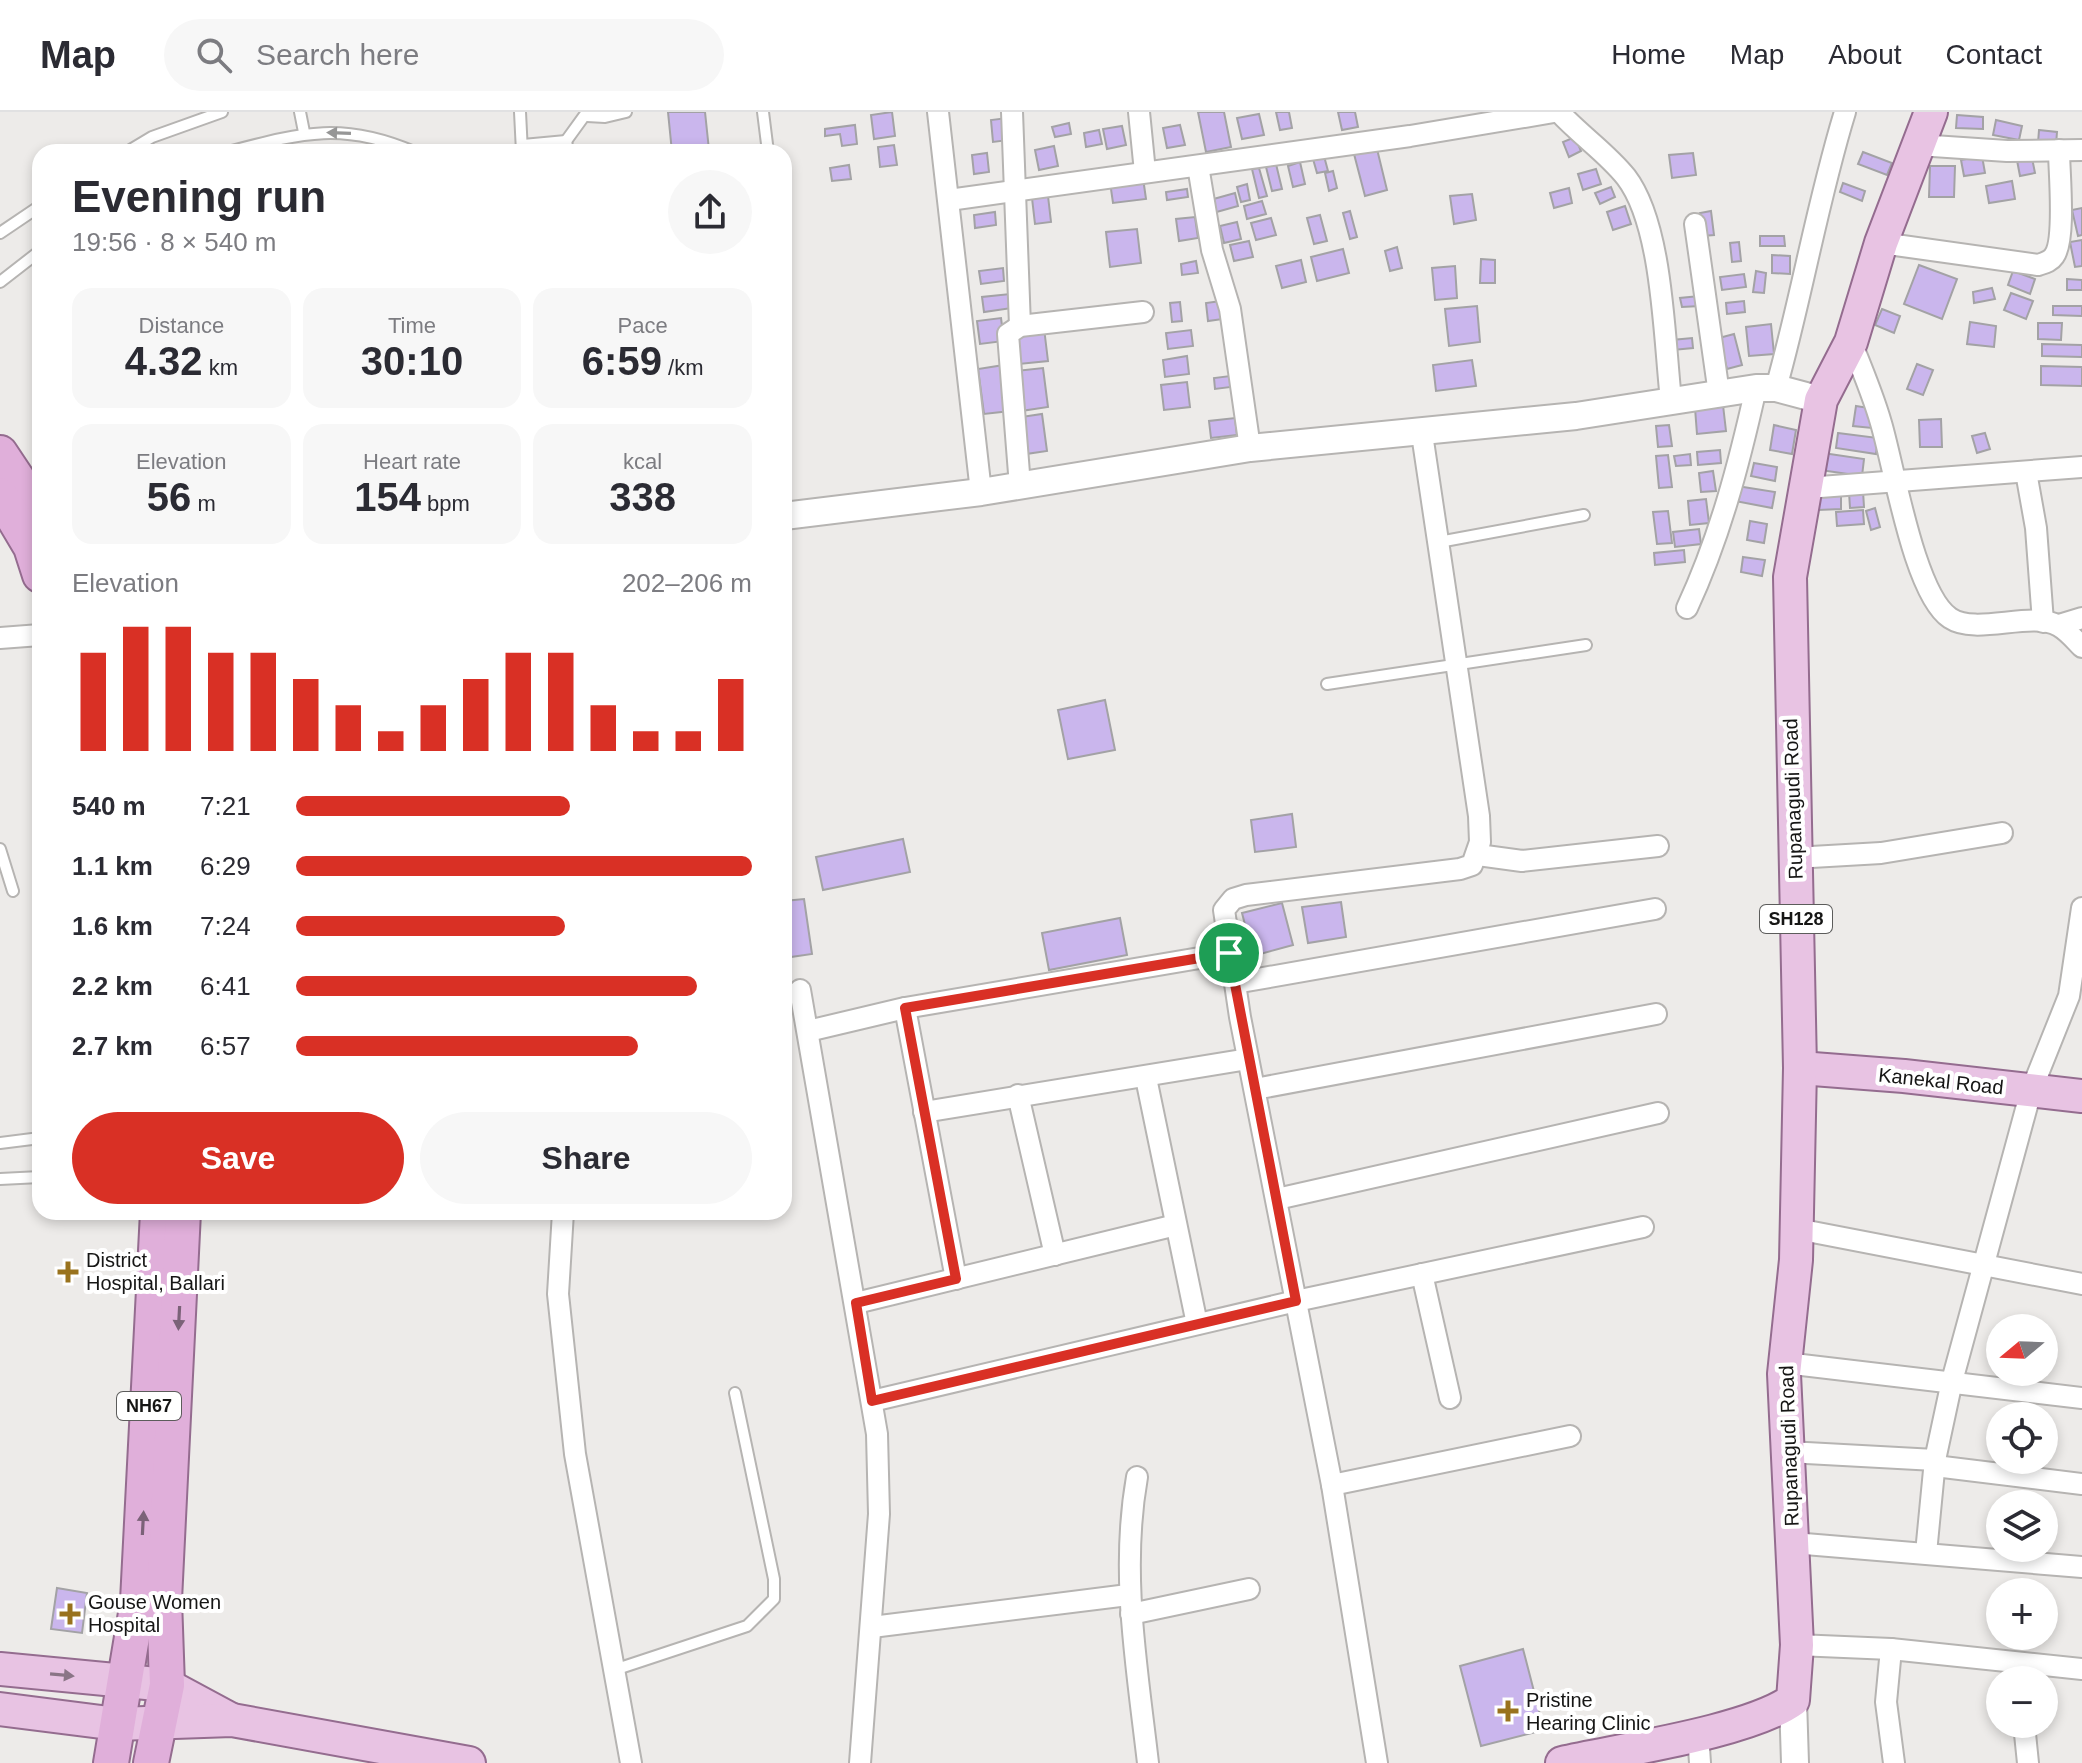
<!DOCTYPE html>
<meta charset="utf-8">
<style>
:root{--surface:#fff;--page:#f7f7f7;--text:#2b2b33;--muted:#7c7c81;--line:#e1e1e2;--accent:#d93025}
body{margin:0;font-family:Arial,sans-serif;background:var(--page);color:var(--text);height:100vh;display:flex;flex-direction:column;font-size:30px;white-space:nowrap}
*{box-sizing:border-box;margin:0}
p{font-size:26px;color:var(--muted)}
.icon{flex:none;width:44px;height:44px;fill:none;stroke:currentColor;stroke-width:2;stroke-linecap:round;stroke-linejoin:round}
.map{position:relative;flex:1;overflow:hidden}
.details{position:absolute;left:32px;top:32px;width:760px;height:1076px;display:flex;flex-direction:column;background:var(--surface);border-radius:24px;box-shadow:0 4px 12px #0003}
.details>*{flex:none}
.needle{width:52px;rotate:251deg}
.buttons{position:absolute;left:1986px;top:1202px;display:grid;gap:16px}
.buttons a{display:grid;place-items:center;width:72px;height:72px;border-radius:50%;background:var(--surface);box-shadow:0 4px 12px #0003;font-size:40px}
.pin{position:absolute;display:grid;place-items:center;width:68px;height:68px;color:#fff;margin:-34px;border:4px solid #fff;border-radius:50%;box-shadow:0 2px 8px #0007}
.round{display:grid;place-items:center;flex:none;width:84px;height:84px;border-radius:42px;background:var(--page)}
.headline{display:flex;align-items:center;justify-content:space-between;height:136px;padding:0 40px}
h1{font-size:44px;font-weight:800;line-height:60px}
.stats{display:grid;grid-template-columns:repeat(3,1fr);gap:12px;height:136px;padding:8px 40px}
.stats div{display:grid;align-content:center;border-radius:20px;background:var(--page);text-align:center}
.stats b{font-size:40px;font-weight:800}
.stats small{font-size:22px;font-weight:400}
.stats p{font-size:22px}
.chart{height:224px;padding:16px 40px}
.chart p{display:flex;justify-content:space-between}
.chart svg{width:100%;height:144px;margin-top:8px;stroke:var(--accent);stroke-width:6}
.action{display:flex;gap:16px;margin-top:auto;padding:16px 40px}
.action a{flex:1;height:92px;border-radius:48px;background:var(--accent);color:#fff;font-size:32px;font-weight:800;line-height:92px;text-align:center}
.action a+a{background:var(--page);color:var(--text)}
ul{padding:0 40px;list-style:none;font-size:26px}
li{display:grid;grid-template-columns:128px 96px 1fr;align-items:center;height:60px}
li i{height:20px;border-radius:10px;background:var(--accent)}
header{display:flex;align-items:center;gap:48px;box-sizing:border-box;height:112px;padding:0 40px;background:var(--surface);border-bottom:2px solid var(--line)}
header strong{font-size:38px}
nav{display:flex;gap:44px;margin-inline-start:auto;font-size:28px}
.search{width:560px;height:72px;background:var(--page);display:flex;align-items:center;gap:20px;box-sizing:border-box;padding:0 28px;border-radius:44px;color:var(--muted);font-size:30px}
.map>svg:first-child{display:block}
.building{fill:#cab6ed;stroke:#a3a2a5;stroke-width:2}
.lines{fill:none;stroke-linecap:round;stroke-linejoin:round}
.service-casing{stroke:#b6b4b2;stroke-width:14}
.minor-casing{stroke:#b6b4b2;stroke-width:24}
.tertiary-casing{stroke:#b6b4b2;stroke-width:30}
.primary-casing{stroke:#946c8f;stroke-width:36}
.trunk-casing{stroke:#946c8f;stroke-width:38}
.service{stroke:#fff;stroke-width:10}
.minor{stroke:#fff;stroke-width:20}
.tertiary{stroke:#fff;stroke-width:26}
.primary{stroke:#e8c3e3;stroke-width:32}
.trunk{stroke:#e0afda;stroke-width:34}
.oneway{fill:#969696}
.oneway2{fill:#7b6278}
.oneway3{fill:#8a7586}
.route-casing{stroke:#fff;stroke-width:16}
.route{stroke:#d93025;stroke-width:10}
.poi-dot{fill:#99721d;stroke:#fff;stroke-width:3}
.labels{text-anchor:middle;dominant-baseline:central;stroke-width:8;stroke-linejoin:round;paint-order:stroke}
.shield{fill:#fff;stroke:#5c5c5b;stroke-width:2}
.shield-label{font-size:18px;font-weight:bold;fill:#161615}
.street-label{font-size:20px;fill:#161615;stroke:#fff}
.poi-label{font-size:20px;fill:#161615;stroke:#fff;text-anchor:start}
</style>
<header>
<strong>Map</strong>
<div class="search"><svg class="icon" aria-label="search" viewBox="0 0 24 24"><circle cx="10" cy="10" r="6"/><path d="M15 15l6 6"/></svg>Search here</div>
<nav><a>Home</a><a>Map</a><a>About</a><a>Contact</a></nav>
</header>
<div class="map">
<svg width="2082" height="1651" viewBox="0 0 2082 1651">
<rect width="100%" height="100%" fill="#edebe9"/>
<g class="building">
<path d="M668 0H705L709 38 720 37V40H672Z"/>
<path d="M892 0 895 24 874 27 871 3Z"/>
<path d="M1198 0H1224L1231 35 1206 40Z"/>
<path d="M1276 0H1289L1292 16 1280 18Z"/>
<path d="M1338 0H1355L1358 15 1342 18Z"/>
<path d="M1259 2 1264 23 1242 27 1237 6Z"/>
<path d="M1957 3 1983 5V17L1956 16Z"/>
<path d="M1007 6 1009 28 993 30 991 8Z"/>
<path d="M1996 8 2022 14 2019 28 1993 23Z"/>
<path d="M1069 11 1071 22 1055 25 1052 15Z"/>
<path d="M855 13 857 32 842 34 840 22 825 24V17Z"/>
<path d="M1180 13 1185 33 1167 36 1163 16Z"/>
<path d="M1122 14 1126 33 1107 37 1103 17Z"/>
<path d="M1099 18 1102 32 1086 35 1084 21Z"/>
<path d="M2039 18 2057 20 2056 33 2038 31Z"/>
<path d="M1575 25 1581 39 1569 45 1563 30Z"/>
<path d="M894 33 897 53 880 55 878 35Z"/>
<path d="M1054 34 1058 54 1039 58 1035 38Z"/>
<path d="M1377 37 1387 78 1365 84 1354 42Z"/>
<path d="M1863 40 1892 51 1887 63 1858 52Z"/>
<path d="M987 41 989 60 974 62 972 43Z"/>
<path d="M1693 41 1696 63 1672 66 1669 43Z"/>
<path d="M2031 41 2035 61 2020 64 2016 43Z"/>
<path d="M1324 44 1328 59 1317 61 1313 47Z"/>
<path d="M1982 44 1985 61 1964 64 1961 48Z"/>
<path d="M1300 50 1305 72 1293 75 1288 54Z"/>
<path d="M1276 52 1282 77 1272 79 1266 55Z"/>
<path d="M849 53 851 67 832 69 830 56Z"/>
<path d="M1930 54H1955L1954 85H1929Z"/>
<path d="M1259 56 1267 84 1259 86 1252 57Z"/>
<path d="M1596 57 1601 72 1583 78 1578 62Z"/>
<path d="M1333 59 1337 76 1329 79 1325 61Z"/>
<path d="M1143 66 1146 87 1113 91 1110 70Z"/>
<path d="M2012 69 2015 87 1989 91 1986 74Z"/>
<path d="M1843 71 1865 79 1862 89 1840 80Z"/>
<path d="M1247 72 1250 88 1241 90 1237 75Z"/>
<path d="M1611 75 1615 85 1600 92 1595 81Z"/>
<path d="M1569 76 1572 91 1554 96 1550 81Z"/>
<path d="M1187 77 1188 85 1167 88 1166 80Z"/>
<path d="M1235 81 1238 94 1213 101 1210 88Z"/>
<path d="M1472 82 1476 108 1454 112 1450 84Z"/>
<path d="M1048 84 1051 110 1035 112 1032 86Z"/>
<path d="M1262 89 1266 102 1247 107 1244 94Z"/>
<path d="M1625 94 1631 112 1613 118 1607 100Z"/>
<path d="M2082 96V123L2078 124 2072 98Z"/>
<path d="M1350 99 1357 125 1350 127 1343 101Z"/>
<path d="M1711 99 1714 123 1703 124 1700 101Z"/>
<path d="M995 100 996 113 975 116 974 103Z"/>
<path d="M1320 103 1327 129 1314 132 1307 106Z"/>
<path d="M1195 105 1198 126 1179 129 1176 107Z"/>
<path d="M1271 106 1276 123 1256 128 1251 111Z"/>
<path d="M1237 110 1241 127 1224 131 1220 114Z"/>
<path d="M1137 117 1141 151 1110 155 1106 120Z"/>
<path d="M1760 124H1784L1785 134H1760Z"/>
<path d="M2082 128V154L2075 155 2070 130Z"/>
<path d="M1249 129 1253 145 1234 149 1230 133Z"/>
<path d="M1739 130 1741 149 1732 150 1730 131Z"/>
<path d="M1397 135 1402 156 1390 159 1385 139Z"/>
<path d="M1343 137 1349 161 1317 169 1311 145Z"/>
<path d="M1772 143 1790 144V162L1772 161Z"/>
<path d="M1481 147 1495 148V171H1480Z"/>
<path d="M1301 148 1306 170 1282 176 1276 154Z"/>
<path d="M1196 149 1198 161 1182 163 1181 152Z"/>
<path d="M1919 153 1957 167 1942 207 1904 192Z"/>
<path d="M1455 154 1457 186 1435 188 1432 156Z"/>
<path d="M1003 156 1004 169 981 172 979 159Z"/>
<path d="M1756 159 1766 161 1764 181 1753 180Z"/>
<path d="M2013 159 2035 167 2030 182 2008 173Z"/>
<path d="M1744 162 1746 175 1722 178 1720 165Z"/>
<path d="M2067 167 2082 168V178H2067Z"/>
<path d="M1992 176 1995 187 1974 191 1973 180Z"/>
<path d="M2011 181 2033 189 2026 207 2004 198Z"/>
<path d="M1010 182 1012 196 984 200 982 185Z"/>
<path d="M1699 184 1700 194 1682 195 1680 186Z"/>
<path d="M1221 189 1223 207 1208 209 1206 191Z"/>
<path d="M1744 189 1745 200 1727 202 1726 191Z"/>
<path d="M1180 190 1182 209 1172 210 1170 191Z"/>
<path d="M1477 194 1480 230 1449 234 1445 197Z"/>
<path d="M2053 194H2082V204L2053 203Z"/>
<path d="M1882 197 1900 204 1894 221 1875 213Z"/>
<path d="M1001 206 1004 229 980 232 977 209Z"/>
<path d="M1970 210 1996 214 1994 235 1967 232Z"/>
<path d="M2038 211H2062L2061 228 2038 227Z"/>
<path d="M1771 212 1774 242 1749 244 1746 215Z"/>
<path d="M1044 216 1048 249 1019 252 1014 220Z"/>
<path d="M1191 218 1193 234 1168 237 1166 221Z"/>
<path d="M1734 222 1742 253 1727 257 1719 226Z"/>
<path d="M1692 226 1693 236 1673 238 1672 228Z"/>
<path d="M2042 232 2082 233V245L2042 244Z"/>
<path d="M1187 244 1189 262 1165 265 1163 248Z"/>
<path d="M1472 248 1476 274 1436 279 1433 253Z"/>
<path d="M1917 252 1933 258 1923 283 1907 277Z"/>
<path d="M1004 253 1010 299 984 302 978 257Z"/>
<path d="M2041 254 2082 255V274L2041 273Z"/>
<path d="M1043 256 1048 295 1021 299 1016 259Z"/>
<path d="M1230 264 1231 275 1215 277 1214 266Z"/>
<path d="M1187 270 1190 295 1164 298 1161 273Z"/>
<path d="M1723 293 1726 319 1697 322 1695 296Z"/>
<path d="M1856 294 1875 297 1872 316 1853 314Z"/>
<path d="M1042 302 1047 339 1026 342 1021 305Z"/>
<path d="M1235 306 1237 323 1211 326 1209 309Z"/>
<path d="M1941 307 1942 335H1920L1919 308Z"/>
<path d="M1669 313 1672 334 1658 335 1656 314Z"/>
<path d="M1774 313 1796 318 1792 342 1770 338Z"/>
<path d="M1838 321 1878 326 1876 342 1836 336Z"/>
<path d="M1985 321 1990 337 1977 341 1972 324Z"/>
<path d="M1720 338 1721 351 1698 353 1697 340Z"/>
<path d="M1823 341 1864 347 1862 364 1820 358Z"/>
<path d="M1690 342 1691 353 1676 354 1674 344Z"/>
<path d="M1668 343 1672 375 1659 376 1656 344Z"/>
<path d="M1754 351 1777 355 1775 369 1751 364Z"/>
<path d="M1713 359 1716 379 1701 380 1699 361Z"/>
<path d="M1737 374 1775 380 1772 396 1735 389Z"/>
<path d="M1863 379 1864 395 1850 396 1849 380Z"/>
<path d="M1841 383V397L1818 398 1817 384Z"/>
<path d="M1706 387 1709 411 1690 413 1688 389Z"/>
<path d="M1875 396 1880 415 1871 418 1866 399Z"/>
<path d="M1863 398 1864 412 1837 414 1836 400Z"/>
<path d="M1668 399 1672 431 1657 432 1653 400Z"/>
<path d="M1750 409 1767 412 1764 431 1747 428Z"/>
<path d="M1699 417 1701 432 1675 435 1673 420Z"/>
<path d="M1684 438 1685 450 1655 453 1654 441Z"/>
<path d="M1743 445 1765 448 1762 464 1741 460Z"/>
<path d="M1105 588 1115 638 1068 647 1058 598Z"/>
<path d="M1292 702 1296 735 1255 740 1251 708Z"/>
<path d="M903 727 910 760 823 778 816 745Z"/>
<path d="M804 787 812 842 784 846V789Z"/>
<path d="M1341 790 1346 825 1308 831 1302 795Z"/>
<path d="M1282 791 1293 833 1253 844 1242 801Z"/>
<path d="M1120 806 1127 843 1049 858 1042 821Z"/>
<path d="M57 1476 87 1481 82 1521 51 1517Z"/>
<path d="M1523 1537 1544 1618 1481 1634 1460 1554Z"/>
</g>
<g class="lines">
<defs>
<g id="service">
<path d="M300 0 304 20"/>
<path d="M520 0 522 40"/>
<path d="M763 0 768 40"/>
<path d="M587 4 605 5 626 0"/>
<path d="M566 29 587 0"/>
<path d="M523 33 566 29 568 40"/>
<path d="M127 40 152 25 222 0"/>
<path d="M228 40C301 21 342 9 414 40"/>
<path d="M0 121 40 94"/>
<path d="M0 170 40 139"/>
<path d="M784 175V188"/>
<path d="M1439 430 1584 403"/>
<path d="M1327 572 1586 533"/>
<path d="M0 737 13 779"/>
<path d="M0 1031 40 1026"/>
<path d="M0 1067 40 1065"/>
<path d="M614 1558 747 1514 774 1487V1467L735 1281"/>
</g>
<g id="minor">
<path d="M938 0 981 380"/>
<path d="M1012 0 1020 214"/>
<path d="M1139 0 1145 60"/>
<path d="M1559 0C1580 23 1607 41 1626 65 1663 113 1664 227 1671 288"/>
<path d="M1918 33 2007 39 2082 38"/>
<path d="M1198 54 1212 138 1230 197 1250 336"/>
<path d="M949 88 1410 24 1554 0"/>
<path d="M1695 112 1719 282"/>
<path d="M1881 131 2038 153C2044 151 2050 150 2054 144 2066 128 2059 60 2059 38"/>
<path d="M1851 230C1862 257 1873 283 1881 311 1894 354 1914 482 1950 506 1977 524 2031 498 2059 514 2068 519 2075 528 2082 535"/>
<path d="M1776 276C1802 184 1817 91 1845 0"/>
<path d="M2026 360 2036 416 2043 510"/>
<path d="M1020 374 1008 222 1020 214 1143 200"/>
<path d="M1807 376 2082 355"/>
<path d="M1687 496C1720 425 1739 352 1756 276"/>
<path d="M2059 513 2082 506"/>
<path d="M0 526 40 523"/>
<path d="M1478 743 1522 749 1658 734"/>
<path d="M1794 746 1881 741 2002 721"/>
<path d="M1235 871 1655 797"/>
<path d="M800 878 877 1322 879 1402 860 1651"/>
<path d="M905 896 956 1167"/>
<path d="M808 919 905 896 1229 841"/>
<path d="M1146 966 1197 1212"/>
<path d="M1255 977 1656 902"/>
<path d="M1018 983 1055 1143"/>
<path d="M924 1000 1248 947"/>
<path d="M1277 1087 1658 1001"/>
<path d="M563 1100 558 1182 575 1342 631 1651"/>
<path d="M1797 1117 2082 1172"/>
<path d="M1422 1162 1450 1286"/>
<path d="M856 1191 1176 1113"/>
<path d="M1785 1251 2082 1286"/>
<path d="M872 1289 1296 1189 1643 1115"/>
<path d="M1788 1340 1935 1348"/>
<path d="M1935 1354 2082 1372"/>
<path d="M1137 1365C1120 1461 1137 1555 1148 1651"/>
<path d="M1332 1373 1570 1324"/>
<path d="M1793 1431 2082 1455"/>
<path d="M1926 1441 1935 1348 1952 1269 2031 979 2069 884 2082 796"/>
<path d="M1131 1502 1249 1477"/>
<path d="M872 1515 1128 1483"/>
<path d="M1797 1533 1891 1537 2082 1557"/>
<path d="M1891 1537 1886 1590 1894 1651"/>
<path d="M2024 1612 2028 1651"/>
<path d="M1698 1621 1700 1651"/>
<path d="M1377 1651 1332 1373 1240 905 1224 798 1233 787 1246 783 1460 757 1472 753 1480 730 1479 704 1422 322"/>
</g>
<g id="tertiary">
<path d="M784 404 981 380 1250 336 1576 304 1756 276H1776L1821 288"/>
<path d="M1793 1588 1795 1651"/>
</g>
<g id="primary">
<path d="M1800 956 1904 964 2082 984"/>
<path d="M0 1557 167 1573 232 1608"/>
<path d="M0 1597 117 1612 232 1608 469 1651"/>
<path d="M1562 1651C1619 1638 1749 1620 1793 1588L1797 1533 1784 1262 1796 1148 1800 956 1790 465 1821 288 1851 230 1881 131 1931 0"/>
</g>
<g id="trunk">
<path d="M0 341 40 401"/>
<path d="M0 383 31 435 40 463"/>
<path d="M111 1651 138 1489 158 1100"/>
<path d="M151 1651 167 1573 164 1488 183 1100"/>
</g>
</defs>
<use href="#service" class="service-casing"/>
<use href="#minor" class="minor-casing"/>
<use href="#tertiary" class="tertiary-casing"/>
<use href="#primary" class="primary-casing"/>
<use href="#trunk" class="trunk-casing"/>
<use href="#service" class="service"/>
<use href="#minor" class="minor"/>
<use href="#tertiary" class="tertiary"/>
<use href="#primary" class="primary"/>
<use href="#trunk" class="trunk"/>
</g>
<defs><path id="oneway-solid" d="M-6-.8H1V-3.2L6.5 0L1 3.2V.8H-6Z" transform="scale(2)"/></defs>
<use class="oneway" href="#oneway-solid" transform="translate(339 21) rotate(-178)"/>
<g class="oneway2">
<use href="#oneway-solid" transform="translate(179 1206) rotate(93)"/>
<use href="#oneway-solid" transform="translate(143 1411) rotate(-87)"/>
</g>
<use class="oneway3" href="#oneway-solid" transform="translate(62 1563) rotate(5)"/>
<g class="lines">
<defs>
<path id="route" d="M1229 841 1296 1189 872 1289 856 1191 956 1167 905 896Z"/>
</defs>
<use href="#route" class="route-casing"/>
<use href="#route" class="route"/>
</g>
<g class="poi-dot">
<path d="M64 1148h8v8h8v8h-8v8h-8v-8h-8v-8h8z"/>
<path d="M66 1490h8v8h8v8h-8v8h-8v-8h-8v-8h8z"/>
<path d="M1504 1587h8v8h8v8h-8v8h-8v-8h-8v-8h8z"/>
</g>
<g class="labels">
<g class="shield">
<rect x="1760" y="793" width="72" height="28" rx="6"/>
<rect x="117" y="1280" width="64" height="28" rx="6"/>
</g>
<g class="shield-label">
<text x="1796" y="807">SH128</text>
<text x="149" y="1294">NH67</text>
</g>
<g class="street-label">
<text transform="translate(1793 687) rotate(-92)">Rupanagudi Road</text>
<text transform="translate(1941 969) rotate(6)">Kanekal Road</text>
<text transform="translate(1789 1334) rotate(-92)">Rupanagudi Road</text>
</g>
<g class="poi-label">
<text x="86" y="1148">District<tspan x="86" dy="23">Hospital, Ballari</tspan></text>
<text x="88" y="1490">Gouse Women<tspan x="88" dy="23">Hospital</tspan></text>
<text x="1526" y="1588">Pristine<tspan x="1526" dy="23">Hearing Clinic</tspan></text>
</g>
</g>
</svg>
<div class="buttons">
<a><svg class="needle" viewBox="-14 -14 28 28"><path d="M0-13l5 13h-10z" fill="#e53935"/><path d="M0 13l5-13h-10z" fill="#7c7c81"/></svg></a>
<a><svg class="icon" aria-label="locate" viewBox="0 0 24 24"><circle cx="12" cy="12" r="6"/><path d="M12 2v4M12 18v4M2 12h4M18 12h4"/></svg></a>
<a><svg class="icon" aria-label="layers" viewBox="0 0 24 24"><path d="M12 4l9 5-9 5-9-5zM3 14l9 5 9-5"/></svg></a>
<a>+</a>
<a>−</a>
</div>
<div class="pin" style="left:1229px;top:841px;background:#1e9e55"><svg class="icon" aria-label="arrive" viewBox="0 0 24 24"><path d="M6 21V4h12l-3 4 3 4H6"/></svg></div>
<section class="details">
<div class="headline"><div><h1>Evening run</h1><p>19:56 · 8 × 540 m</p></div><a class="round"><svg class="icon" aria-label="share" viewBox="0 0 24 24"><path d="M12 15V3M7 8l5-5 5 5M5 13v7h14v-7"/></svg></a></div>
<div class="stats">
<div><p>Distance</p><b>4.32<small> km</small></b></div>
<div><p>Time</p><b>30:10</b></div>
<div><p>Pace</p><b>6:59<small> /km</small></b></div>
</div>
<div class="stats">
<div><p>Elevation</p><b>56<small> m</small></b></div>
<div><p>Heart rate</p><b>154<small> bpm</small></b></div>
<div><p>kcal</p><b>338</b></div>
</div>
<div class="chart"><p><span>Elevation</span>202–206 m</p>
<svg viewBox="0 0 160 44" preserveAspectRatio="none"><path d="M5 44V14M15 44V6M25 44V6M35 44V14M45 44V14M55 44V22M65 44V30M75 44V38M85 44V30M95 44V22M105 44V14M115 44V14M125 44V30M135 44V38M145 44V38M155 44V22"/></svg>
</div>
<ul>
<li><b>540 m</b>7:21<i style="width:60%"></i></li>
<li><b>1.1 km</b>6:29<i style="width:100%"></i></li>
<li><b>1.6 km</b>7:24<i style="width:59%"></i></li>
<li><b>2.2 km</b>6:41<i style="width:88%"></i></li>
<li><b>2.7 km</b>6:57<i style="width:75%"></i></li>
</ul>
<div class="action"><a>Save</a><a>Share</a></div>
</section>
</div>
